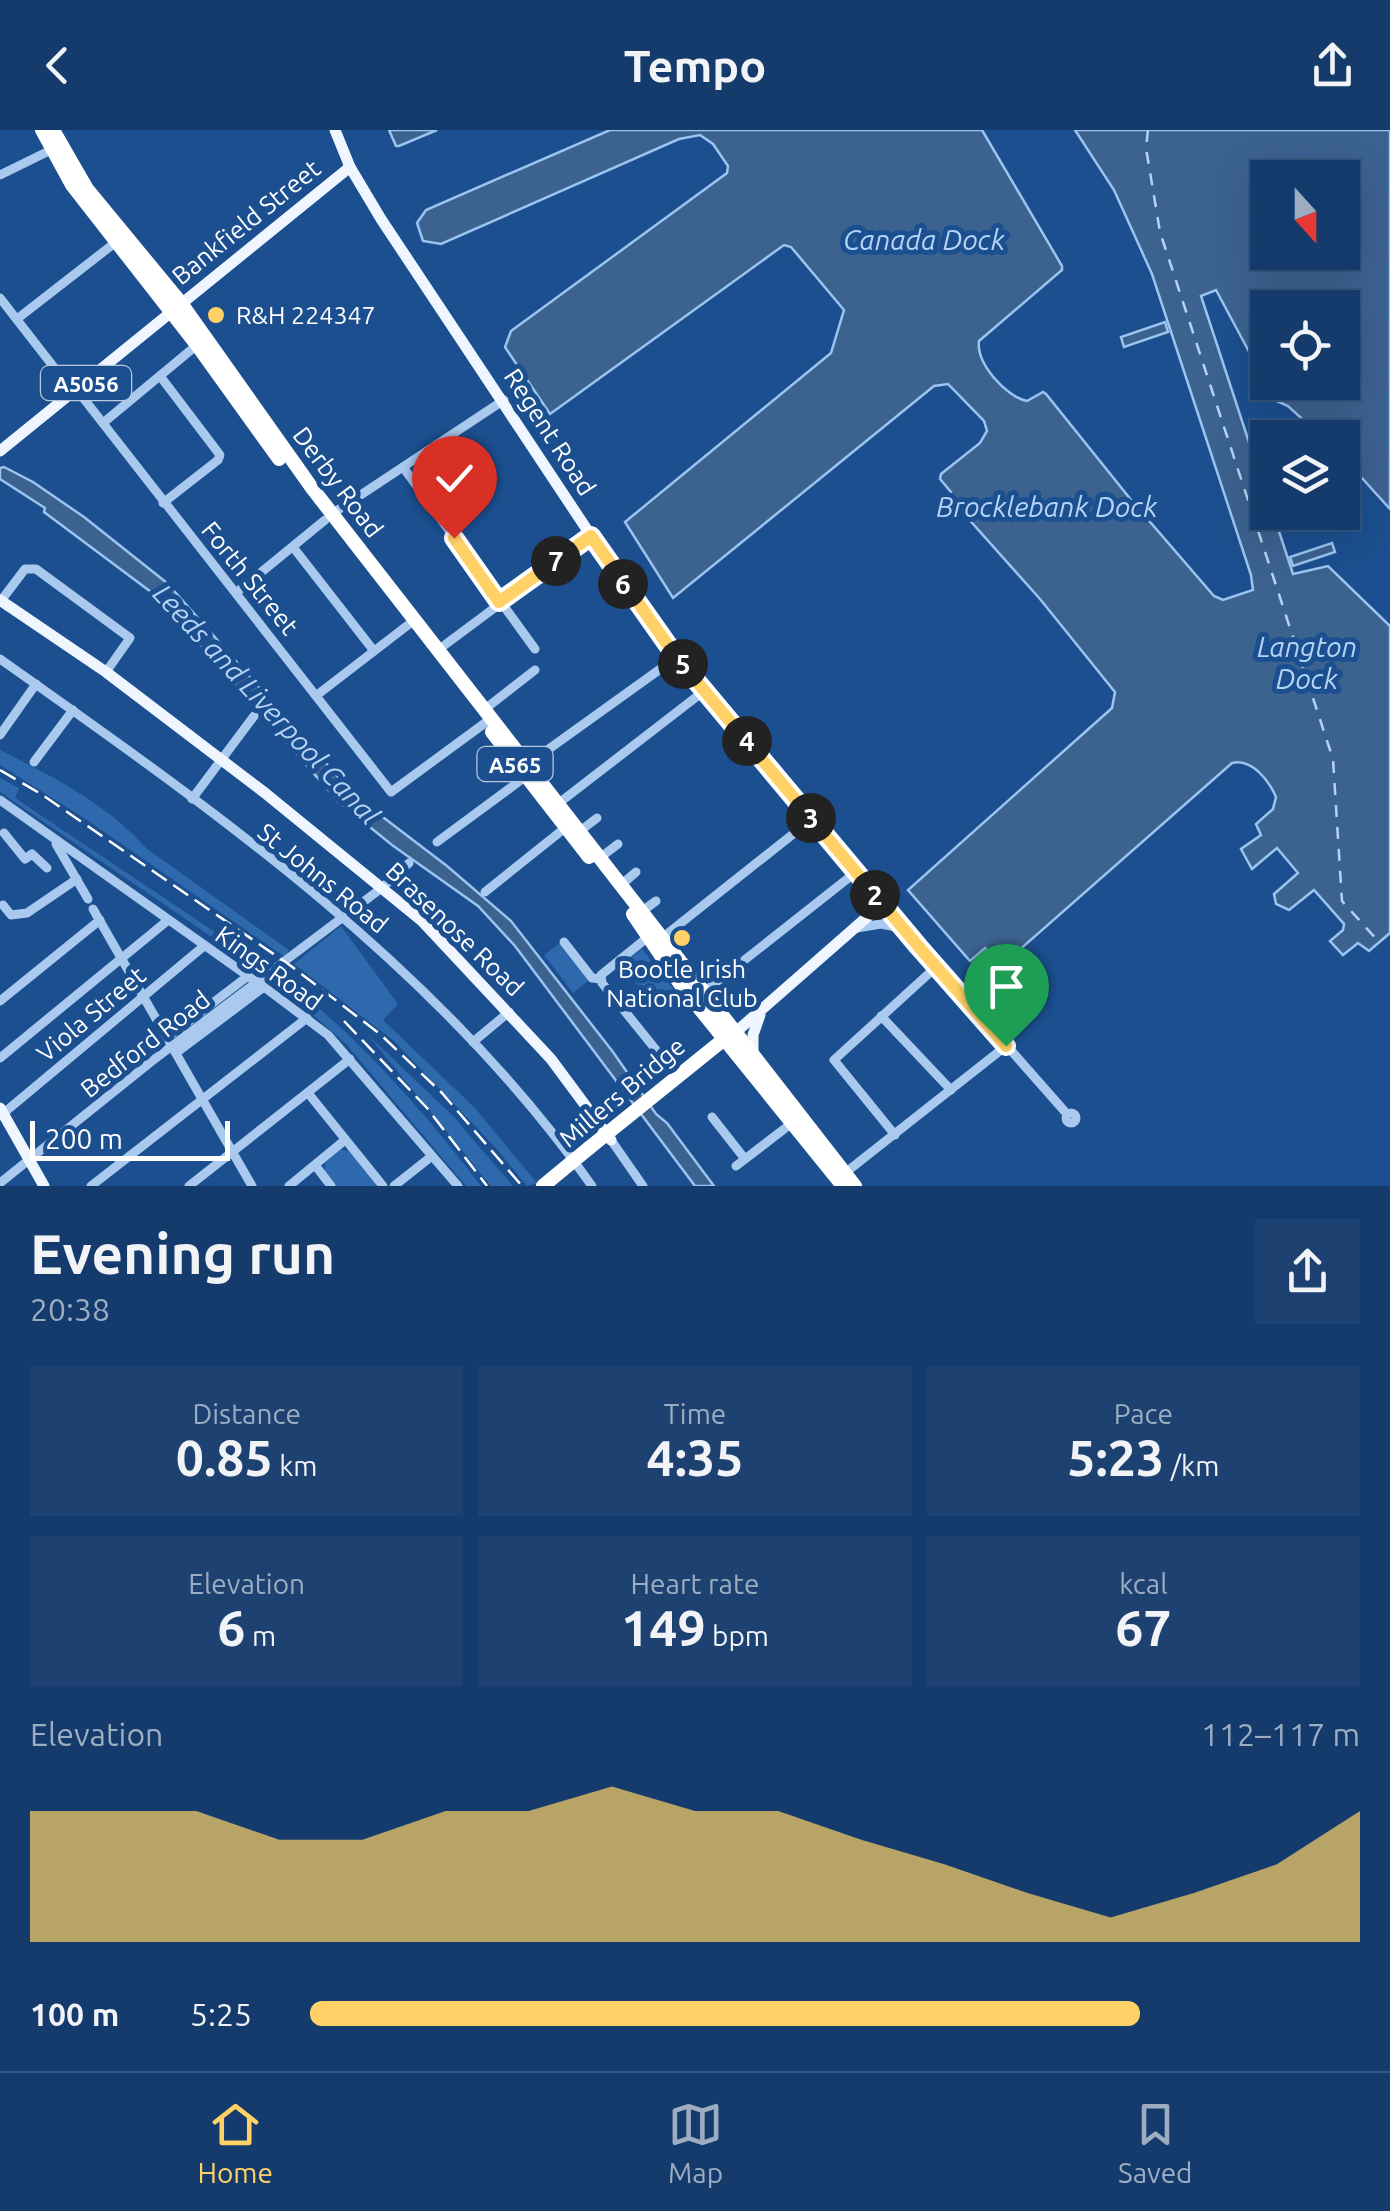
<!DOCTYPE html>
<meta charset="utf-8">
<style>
:root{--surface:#143b6b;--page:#1d4271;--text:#f1f3f6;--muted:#9dadc1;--line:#33557e;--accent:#ffd166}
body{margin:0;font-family:Ubuntu,sans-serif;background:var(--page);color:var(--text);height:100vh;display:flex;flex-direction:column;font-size:38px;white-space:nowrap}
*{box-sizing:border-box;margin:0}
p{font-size:32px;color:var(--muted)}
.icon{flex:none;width:55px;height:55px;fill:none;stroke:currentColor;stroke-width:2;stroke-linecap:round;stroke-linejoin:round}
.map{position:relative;height:1056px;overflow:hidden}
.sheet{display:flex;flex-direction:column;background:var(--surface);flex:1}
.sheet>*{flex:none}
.needle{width:65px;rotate:159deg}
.buttons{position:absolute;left:1250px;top:30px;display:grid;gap:20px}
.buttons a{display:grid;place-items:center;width:110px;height:110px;border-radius:0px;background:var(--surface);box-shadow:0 10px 40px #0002,0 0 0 2px var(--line);font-size:50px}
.scale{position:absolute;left:30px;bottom:25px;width:200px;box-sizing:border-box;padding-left:10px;border:5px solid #fff;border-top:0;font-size:28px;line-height:35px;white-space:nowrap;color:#fff;-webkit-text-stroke:8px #1b4f8f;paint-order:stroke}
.pin{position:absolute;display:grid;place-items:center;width:85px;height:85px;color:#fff;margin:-102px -42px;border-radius:50% 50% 50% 0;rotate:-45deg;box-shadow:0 0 10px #0007}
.pin .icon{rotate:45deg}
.km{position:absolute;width:50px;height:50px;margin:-25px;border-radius:50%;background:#222;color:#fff;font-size:28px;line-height:50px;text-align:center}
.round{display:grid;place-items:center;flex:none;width:105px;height:105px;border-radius:0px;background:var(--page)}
.summary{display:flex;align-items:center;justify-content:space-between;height:170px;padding:0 30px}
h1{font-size:55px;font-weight:700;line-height:75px}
.stats{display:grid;grid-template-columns:repeat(3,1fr);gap:15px;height:170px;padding:10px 30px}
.stats div{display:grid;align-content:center;border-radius:0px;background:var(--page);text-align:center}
.stats b{font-size:50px;font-weight:700}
.stats small{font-size:28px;font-weight:400}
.stats p{font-size:28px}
.chart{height:280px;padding:20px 30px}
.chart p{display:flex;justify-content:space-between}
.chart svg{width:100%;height:180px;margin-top:10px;fill:var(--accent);opacity:.7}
ul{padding:0 30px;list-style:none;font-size:32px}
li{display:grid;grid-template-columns:160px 120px 1fr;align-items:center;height:75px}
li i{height:25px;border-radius:12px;background:var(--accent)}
header{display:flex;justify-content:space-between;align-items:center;height:130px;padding:0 30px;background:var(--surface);font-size:45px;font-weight:700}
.dock{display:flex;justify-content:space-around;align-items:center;height:140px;border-top:2px solid var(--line);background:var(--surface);font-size:28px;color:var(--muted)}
.dock a{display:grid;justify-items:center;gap:5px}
.dock .on{color:var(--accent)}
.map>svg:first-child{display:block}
.green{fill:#2e69ad}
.water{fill:#3c6290;stroke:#9cc4f0;stroke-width:2.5;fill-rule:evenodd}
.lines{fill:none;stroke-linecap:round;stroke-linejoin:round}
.ferry{stroke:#b5d3f5;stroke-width:2.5;stroke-dasharray:12 10;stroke-linecap:butt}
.minor{stroke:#a9c9ee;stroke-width:9}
.major{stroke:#f0f6ff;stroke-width:11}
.highway{stroke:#fff;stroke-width:14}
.rail{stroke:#fff;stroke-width:2.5;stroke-dasharray:18 8;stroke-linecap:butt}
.minor-bridge{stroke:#a9c9ee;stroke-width:9}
.highway-bridge{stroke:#fff;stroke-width:14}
.route-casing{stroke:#fff;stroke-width:20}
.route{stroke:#ffd166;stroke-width:12}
.poi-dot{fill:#ffd166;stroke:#1b4f8f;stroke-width:4}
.labels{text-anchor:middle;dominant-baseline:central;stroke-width:10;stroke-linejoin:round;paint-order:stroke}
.shield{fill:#1b4f8f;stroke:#bbcadd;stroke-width:2.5}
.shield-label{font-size:22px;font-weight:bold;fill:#fff}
.street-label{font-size:25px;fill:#fff;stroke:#1b4f8f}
.poi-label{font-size:25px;fill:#fff;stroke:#1b4f8f;text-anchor:start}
.water-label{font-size:28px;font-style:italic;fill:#b5d3f5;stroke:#1b4f8f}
</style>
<header><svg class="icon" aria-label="back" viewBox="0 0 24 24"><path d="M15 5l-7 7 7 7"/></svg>Tempo<svg class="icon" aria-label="share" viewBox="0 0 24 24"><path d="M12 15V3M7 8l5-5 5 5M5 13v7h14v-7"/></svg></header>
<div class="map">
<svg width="1390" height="1056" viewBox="0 0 1390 1056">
<rect width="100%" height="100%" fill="#1b4f8f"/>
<g class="green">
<path d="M0 620C52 646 107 674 146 718L289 820 285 827 87 690 0 635Z"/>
<path d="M0 648 19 658 15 668 270 839 263 842 0 662Z"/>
<path d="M341 796 398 874 383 890 475 978 537 1053 527 1056 495 1017 394 911 294 834Z"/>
<path d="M560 813 589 850 573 863 544 825Z"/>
<path d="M642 819 674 860 653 875 628 843 634 838 629 829Z"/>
<path d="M279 846C357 904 422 979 481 1056H466L346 914 274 850Z"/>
<path d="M367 904 454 987 513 1056H491Z"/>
<path d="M341 1020 351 1021 377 1053 375 1056H335L324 1043 326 1032Z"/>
</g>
<g class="water">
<path d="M389 0H437L399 16H396Z"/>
<path d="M610 0H982L1062 136V140L979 211C976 233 1006 267 1027 271L1043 262 1046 264 1132 371 1214 466 1223 470 1253 460 1251 445 1152 144 1114 60 1075 0H1390V379L1343 327 1342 308 1322 307 1288 276 1277 271 1272 253 1342 252V178H1268L1267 229 1254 231 1216 160 1201 166 1267 367 1268 382 1273 383 1293 444 1328 436 1390 496V803L1369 821 1358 813 1343 825 1330 811 1343 800 1344 794 1314 760 1289 780 1276 774 1274 764 1298 743 1277 718 1252 739 1241 719 1261 705 1256 694 1273 679 1276 667C1269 651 1252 628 1232 633L1001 836 985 818 970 831 908 760 1112 578 1115 562 1040 469 949 367 951 362 940 349 941 344 980 313 987 301 984 291 948 254 934 256 673 468 625 392 831 223 844 180 791 117 784 115 550 284 505 217 511 201 727 43 728 36 713 14 700 5 679 9 441 114 423 111 417 93 426 80ZM1268 48H1342V122H1268Z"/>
<path d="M1165 192 1168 202 1124 217 1121 207Z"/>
<path d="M4 337 33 352 84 387 167 453 354 665 447 736 511 791 613 922 656 984 667 993 714 1056H695L515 816 478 776 392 715 339 672 159 468 44 382 45 378 0 349V338Z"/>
<path d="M1332 413 1335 422 1293 436 1290 427Z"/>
</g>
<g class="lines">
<path class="ferry" d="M1148 0 1146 18 1160 102 1333 629 1342 771 1379 812"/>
<g class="minor">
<path d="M0 45 51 20"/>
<path d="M0 168 74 263"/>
<path d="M17 189 116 112"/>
<path d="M160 246 220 325 218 330 163 373"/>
<path d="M77 260 391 662 485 593"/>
<path d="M103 293 197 215"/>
<path d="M403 337 535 519"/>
<path d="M332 384 504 270"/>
<path d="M293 417 374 521"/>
<path d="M237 462 325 390"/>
<path d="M0 472 25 439H36L130 508 106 542"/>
<path d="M438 520 591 406"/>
<path d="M0 529C215 681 438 837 592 1056"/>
<path d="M317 565 408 495"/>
<path d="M485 579 535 540"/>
<path d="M0 605 36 554"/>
<path d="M34 632 73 580"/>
<path d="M528 634 677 527"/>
<path d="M192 669 254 586"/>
<path d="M0 670 248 846 167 908"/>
<path d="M559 673 704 561"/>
<path d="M580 701 597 688"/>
<path d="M4 703 25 729 32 724 47 738"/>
<path d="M437 712 525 647"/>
<path d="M56 714 88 769"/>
<path d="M601 727 618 714"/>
<path d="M621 755 636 742"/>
<path d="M485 762 565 698"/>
<path d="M882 774 1067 984"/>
<path d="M3 775 11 785 27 783 77 749"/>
<path d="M93 779 252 1056"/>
<path d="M641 782 656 771"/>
<path d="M857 798 881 794 901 798"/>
<path d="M648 807 601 845 602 853 669 936"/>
<path d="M662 808 812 689"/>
<path d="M564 812 592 848 601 849"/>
<path d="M704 862 856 742"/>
<path d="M0 871 100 790"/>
<path d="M881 886 951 960"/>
<path d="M473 912 509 882"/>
<path d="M176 923 264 857 328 905 458 1056"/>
<path d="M0 928 167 791"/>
<path d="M308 963 383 1056"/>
<circle cx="1071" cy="988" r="5"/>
<path d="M0 986 204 816"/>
<path d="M712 987 745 1029"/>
<path d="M895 1005 834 930 936 837"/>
<path d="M611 1010 643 1056"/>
<path d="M315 1035 331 1056"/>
<path d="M736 1036 792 993"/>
<path d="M845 1043 1006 916"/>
<path d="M0 1053 152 931 383 757 409 733"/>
<path d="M91 1056 307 888"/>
<path d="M189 1056 350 929"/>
<path d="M289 1056 345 1010"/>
<path d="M394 1056 432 1026"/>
</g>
<g class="major">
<path d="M335 0 350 37 381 89 631 466 677 527 882 774 737 901"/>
<path d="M0 321 350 37"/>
<path d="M0 470 106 542 265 663 422 791 551 929 611 1010"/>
<path d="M753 922V905L760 885"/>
<path d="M0 978 44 1056"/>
</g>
<g class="highway">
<path d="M42 0 72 55 197 215 279 329"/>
<path d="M53 0 87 59 181 173 312 358 855 1056"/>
<path d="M492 602 589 727"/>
<path d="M633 784 683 858 843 1056"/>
<path d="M589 1018 728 906"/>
</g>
<g class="rail">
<path d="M0 640 41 664 291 836 380 904 442 963 522 1056"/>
<path d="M344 891 427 978 487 1056"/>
</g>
<path class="minor-bridge" d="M248 846 264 857"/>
<path class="highway-bridge" d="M543 1056 589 1018"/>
</g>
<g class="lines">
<defs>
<path id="route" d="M454 408 499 472 591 406 677 528 918 816 1006 916"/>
</defs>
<use href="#route" class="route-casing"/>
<use href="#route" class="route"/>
</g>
<g class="poi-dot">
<circle cx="216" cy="185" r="10"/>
<circle cx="682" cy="808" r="10"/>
</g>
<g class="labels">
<g class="shield">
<rect x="41" y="236" width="90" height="34" rx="8"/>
<rect x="477.5" y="617" width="75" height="34" rx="8"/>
</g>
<g class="shield-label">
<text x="86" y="253">A5056</text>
<text x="515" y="634">A565</text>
</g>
<g class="street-label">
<text transform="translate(246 92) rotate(-39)">Bankfield Street</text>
<text transform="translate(550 302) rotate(57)">Regent Road</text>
<text transform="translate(338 352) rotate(53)">Derby Road</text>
<text transform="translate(250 448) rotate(51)">Forth Street</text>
<text transform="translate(323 748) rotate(39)">St Johns Road</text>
<text transform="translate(455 799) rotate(44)">Brasenose Road</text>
<text transform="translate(269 838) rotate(36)">Kings Road</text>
<text transform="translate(91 884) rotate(-40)">Viola Street</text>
<text transform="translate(145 914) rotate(-38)">Bedford Road</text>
<text transform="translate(622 962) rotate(-40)">Millers Bridge</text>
</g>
<g class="poi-label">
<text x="236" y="185">R&amp;H 224347</text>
<text x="682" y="839" text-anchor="middle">Bootle Irish<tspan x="682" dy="29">National Club</tspan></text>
</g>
<g class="water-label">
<text x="924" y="109">Canada Dock</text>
<text x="1047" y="376">Brocklebank Dock</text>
<text x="1307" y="516">Langton<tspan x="1307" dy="32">Dock</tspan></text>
<text transform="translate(267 574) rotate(47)">Leeds and Liverpool Canal</text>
</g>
</g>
</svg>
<div class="buttons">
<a><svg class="needle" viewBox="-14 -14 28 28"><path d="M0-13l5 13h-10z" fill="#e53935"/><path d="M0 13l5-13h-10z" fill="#9dadc1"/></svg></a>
<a><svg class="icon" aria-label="locate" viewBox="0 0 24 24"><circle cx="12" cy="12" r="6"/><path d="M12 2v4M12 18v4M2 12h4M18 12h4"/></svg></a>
<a><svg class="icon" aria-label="layers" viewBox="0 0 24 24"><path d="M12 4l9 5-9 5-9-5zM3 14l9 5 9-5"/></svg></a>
</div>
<div class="scale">200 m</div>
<div class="pin" style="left:1006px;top:916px;background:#1e9e55"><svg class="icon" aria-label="arrive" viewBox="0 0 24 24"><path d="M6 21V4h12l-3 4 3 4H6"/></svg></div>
<div class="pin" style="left:454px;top:408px;background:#d93025"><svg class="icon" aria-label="check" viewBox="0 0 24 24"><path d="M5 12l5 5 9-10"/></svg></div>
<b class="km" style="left:875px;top:765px">2</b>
<b class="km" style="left:811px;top:688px">3</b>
<b class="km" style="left:747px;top:611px">4</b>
<b class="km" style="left:683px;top:534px">5</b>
<b class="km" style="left:623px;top:454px">6</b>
<b class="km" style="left:556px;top:431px">7</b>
</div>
<section class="sheet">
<div class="summary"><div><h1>Evening run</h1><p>20:38</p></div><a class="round"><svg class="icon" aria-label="share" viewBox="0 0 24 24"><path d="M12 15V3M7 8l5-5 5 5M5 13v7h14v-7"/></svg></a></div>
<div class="stats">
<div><p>Distance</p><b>0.85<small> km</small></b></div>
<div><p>Time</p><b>4:35</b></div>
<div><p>Pace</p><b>5:23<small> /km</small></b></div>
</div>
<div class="stats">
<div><p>Elevation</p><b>6<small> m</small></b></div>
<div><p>Heart rate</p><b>149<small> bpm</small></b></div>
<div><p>kcal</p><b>67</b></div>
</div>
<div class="chart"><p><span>Elevation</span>112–117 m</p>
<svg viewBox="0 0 160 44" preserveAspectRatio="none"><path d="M0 44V12L10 12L20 12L30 19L40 19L50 12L60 12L70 6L80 12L90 12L100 19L110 25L120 32L130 38L140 32L150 25L160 12V44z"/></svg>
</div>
<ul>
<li><b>100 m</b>5:25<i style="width:79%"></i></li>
</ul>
</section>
<nav class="dock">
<a class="on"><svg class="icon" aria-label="home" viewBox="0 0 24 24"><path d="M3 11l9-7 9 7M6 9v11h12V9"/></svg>Home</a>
<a><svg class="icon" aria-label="map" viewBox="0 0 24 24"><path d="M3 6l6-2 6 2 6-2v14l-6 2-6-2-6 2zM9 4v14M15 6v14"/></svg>Map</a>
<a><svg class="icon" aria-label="saved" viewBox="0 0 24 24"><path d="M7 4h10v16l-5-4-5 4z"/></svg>Saved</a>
</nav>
